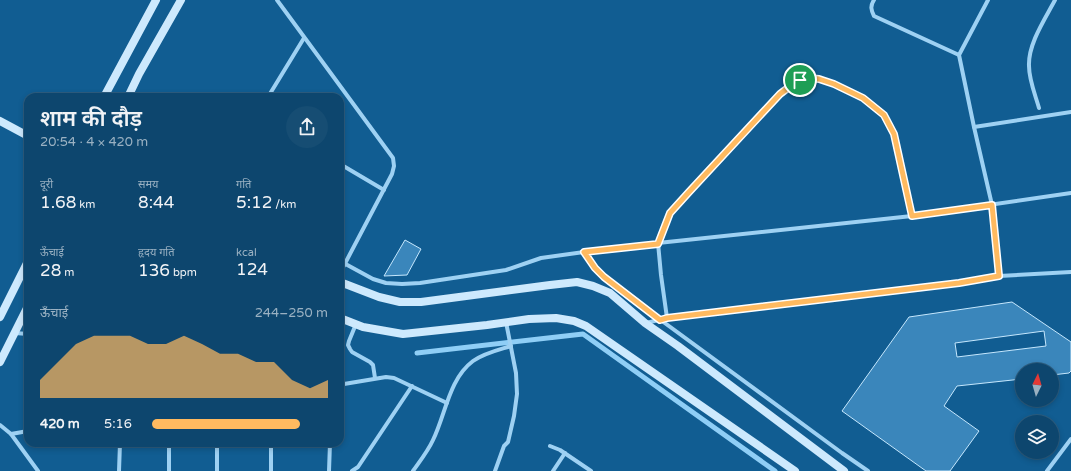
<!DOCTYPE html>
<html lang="hi">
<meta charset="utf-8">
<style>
:root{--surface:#0d466e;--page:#164d73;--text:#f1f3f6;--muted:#9ab1c2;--line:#2d5e81;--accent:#ffba60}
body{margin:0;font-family:"Varela Round","Noto Sans Devanagari",sans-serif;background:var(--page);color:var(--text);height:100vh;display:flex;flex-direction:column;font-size:15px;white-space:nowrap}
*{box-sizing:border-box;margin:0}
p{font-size:13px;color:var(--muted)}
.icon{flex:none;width:22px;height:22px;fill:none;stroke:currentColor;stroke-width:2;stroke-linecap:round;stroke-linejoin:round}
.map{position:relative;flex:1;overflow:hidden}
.side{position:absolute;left:24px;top:93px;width:320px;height:354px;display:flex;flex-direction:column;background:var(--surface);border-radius:12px;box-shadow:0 2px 6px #0003,0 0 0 1px var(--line)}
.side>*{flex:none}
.needle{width:26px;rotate:5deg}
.tools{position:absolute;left:1015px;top:363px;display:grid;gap:8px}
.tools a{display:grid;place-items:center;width:44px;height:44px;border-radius:50%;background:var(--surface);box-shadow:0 2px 6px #0003,0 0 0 1px var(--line);font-size:20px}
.pin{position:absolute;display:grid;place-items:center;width:34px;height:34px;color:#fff;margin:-17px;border:2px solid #fff;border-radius:50%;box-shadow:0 1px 4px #0007}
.round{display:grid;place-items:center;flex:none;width:42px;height:42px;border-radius:21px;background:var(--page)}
.summary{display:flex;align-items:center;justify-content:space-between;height:68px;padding:0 16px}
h1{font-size:22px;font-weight:600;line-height:30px}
.figures{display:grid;grid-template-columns:repeat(3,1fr);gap:6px;height:68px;padding:4px 16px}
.figures div{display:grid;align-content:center}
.figures b{font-size:17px;font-weight:600}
.figures small{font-size:11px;font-weight:400}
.figures p{font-size:11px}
.chart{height:112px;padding:8px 16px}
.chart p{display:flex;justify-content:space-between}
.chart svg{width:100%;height:72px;margin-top:4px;fill:var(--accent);opacity:.7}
ul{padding:0 16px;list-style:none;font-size:13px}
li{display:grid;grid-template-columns:64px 48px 1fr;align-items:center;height:30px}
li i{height:10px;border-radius:5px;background:var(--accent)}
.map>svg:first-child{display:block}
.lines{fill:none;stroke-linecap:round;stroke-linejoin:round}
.stream{stroke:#8fcef6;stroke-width:5}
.building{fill:#3a86bb;stroke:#c5e7fd;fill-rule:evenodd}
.street{stroke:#9ed1f3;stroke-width:4}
.secondary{stroke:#cde9fd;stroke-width:8}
.route-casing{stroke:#fff;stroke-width:8}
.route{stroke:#ffba60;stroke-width:5}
</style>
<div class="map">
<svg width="1071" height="471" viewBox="0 0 1071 471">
<rect width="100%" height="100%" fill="#115d92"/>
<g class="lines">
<path class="stream" d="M417 353 583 334 775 471"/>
</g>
<g class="building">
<path d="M405 240 421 249 407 275 384 276Z"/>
<path d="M1012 302 1071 342V371L1069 373 1052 375V370H1022V379L957 386 944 406 979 431 950 471H926L842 411 909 317ZM1044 331 1046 346 957 357 955 343Z"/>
</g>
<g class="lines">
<g class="street">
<path d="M277 0 393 158 394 166 392 174 340 273"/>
<path d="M874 0C870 6 871 10 874 16L959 55"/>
<path d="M268 97 304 38"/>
<path d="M1039 108C1035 94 1029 80 1029 66 1028 44 1045 19 1055 0"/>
<path d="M974 127 1071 112"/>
<path d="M340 164 384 190"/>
<path d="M584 252C593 265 601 275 613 285L842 453 868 471"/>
<path d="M340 261 373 279 386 283 402 284 420 283 506 270 541 258 584 252 658 243 912 216 1071 193"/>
<path d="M999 276 1071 272"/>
<path d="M667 318 661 275 658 243 671 213 689 192 780 94 792 85 800 80 809 78 819 79 863 98 884 115 894 134 912 216"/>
<path d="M646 323 667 318 959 283 999 276 992 205 974 127 959 55 988 0"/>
<path d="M356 324 349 341 348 345 350 349 352 352 370 362 373 365 375 378"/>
<path d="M15 333 28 334"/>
<path d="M340 385 344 384 386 377 394 378 447 403"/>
<path d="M0 425 11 434 38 471"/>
<path d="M11 434 28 431"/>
<path d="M550 446 560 450 591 471"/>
<path d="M119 471 120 443"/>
<path d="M169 471V443"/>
<path d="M217 471V443"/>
<path d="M271 471V443"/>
<path d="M329 471 330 443"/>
<path d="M352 471 358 467 412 386"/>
<path d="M413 471C420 461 428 451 433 440 446 413 449 379 473 361 484 353 498 350 511 346"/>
<path d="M495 471 504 446 508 442 514 416 517 394 516 373 506 322"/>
<path d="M553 471 565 453"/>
<path d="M1047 471 1071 439"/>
</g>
<g class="secondary">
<path d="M104 97 156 0"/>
<path d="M128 97 139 74 181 0"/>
<path d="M0 121 28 136"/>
<path d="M340 282 379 297 400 302H421L550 285 577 282 593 286 610 293 645 323 678 346 844 471"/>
<path d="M0 317 28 261"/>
<path d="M340 318 363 327 403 334 487 325 529 319 556 318 574 321 586 326 795 471"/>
<path d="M0 362 28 306"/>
</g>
</g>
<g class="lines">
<defs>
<path id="route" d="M809 78 819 79 834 84 863 98 884 115 894 134 912 216 992 205 999 276 959 283 667 318 660 320 604 277 595 268 584 252 658 244 670 213 689 192 780 94C789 87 797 81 809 78Z"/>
</defs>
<use href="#route" class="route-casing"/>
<use href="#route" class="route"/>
</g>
</svg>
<div class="tools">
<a><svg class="needle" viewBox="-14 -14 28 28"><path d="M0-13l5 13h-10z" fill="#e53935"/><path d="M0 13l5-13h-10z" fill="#9ab1c2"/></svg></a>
<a><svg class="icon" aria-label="layers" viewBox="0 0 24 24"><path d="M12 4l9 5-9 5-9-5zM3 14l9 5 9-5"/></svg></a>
</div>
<div class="pin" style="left:800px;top:80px;background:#1e9e55"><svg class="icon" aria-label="arrive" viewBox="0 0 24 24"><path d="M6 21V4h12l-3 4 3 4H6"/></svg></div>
<section class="side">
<div class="summary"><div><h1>शाम की दौड़</h1><p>20:54 · 4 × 420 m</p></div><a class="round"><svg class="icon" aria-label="share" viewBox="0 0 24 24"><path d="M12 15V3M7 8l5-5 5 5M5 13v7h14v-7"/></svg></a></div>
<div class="figures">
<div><p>दूरी</p><b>1.68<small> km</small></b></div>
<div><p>समय</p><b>8:44</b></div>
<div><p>गति</p><b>5:12<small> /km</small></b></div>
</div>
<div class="figures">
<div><p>ऊँचाई</p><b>28<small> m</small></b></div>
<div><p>हृदय गति</p><b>136<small> bpm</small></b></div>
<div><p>kcal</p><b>124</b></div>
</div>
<div class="chart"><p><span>ऊँचाई</span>244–250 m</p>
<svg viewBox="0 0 160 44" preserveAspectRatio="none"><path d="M0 44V33L10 22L20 11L30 6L40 6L50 6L60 11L70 11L80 6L90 11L100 17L110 17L120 22L130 22L140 33L150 38L160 33V44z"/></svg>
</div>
<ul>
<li><b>420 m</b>5:16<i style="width:84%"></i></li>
</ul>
</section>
</div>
